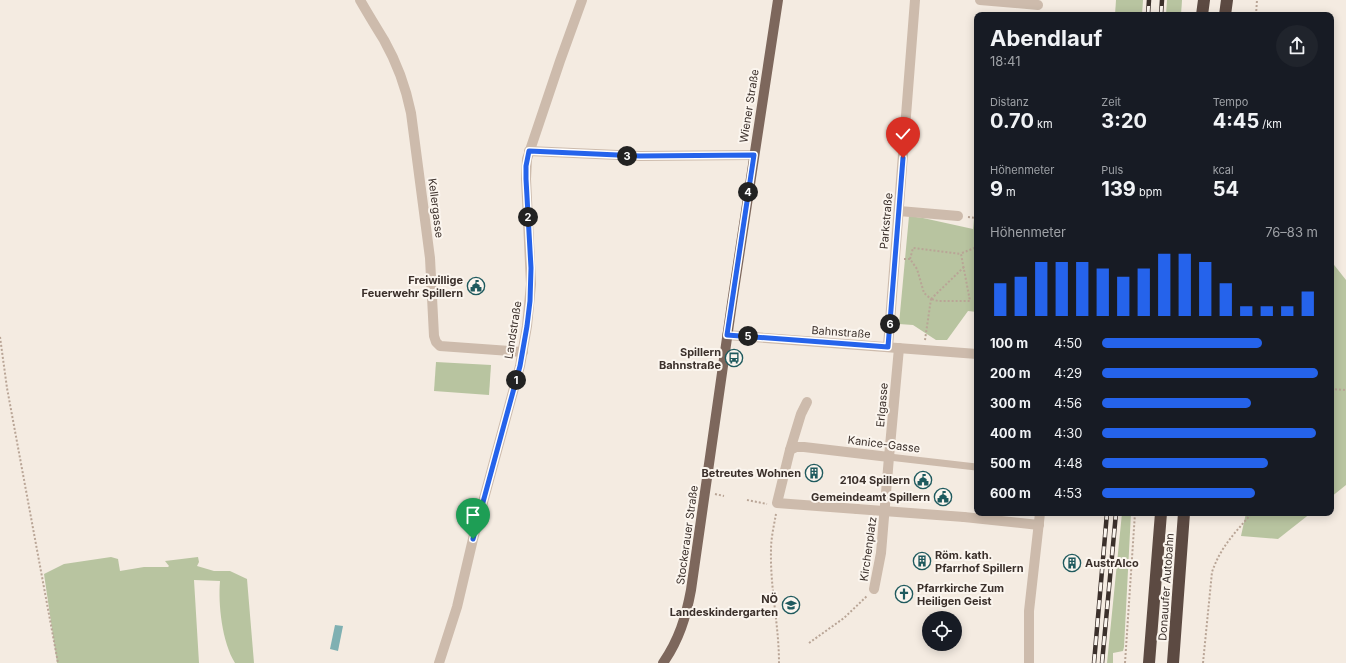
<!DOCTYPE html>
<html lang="de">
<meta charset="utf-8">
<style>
:root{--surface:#171b24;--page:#20242c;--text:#f1f3f6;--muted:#9ea1a6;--accent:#2563eb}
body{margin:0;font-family:Inter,sans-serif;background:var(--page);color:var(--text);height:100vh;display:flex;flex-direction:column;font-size:15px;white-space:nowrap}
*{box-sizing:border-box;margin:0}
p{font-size:13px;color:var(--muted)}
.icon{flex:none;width:22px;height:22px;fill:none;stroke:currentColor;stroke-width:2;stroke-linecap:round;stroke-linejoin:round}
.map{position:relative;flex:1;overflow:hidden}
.details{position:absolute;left:974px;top:12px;width:360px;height:504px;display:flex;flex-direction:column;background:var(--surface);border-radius:8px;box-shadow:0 2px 10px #0003}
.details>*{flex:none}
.tools{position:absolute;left:922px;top:611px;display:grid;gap:8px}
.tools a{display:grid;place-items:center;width:40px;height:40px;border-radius:50%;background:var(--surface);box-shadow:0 2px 10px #0003;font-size:20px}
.pin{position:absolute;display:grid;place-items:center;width:34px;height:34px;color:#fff;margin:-41px -17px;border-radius:50% 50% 50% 0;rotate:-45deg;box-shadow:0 0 4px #0007}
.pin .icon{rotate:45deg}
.km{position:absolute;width:20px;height:20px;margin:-10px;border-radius:50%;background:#222;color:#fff;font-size:11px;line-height:20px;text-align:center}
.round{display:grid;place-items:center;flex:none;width:42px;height:42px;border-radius:21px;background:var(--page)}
.headline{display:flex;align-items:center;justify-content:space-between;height:68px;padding:0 16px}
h1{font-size:22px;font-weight:700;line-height:30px}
.stats{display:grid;grid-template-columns:repeat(3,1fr);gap:6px;height:68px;padding:4px 16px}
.stats div{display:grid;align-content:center}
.stats b{font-size:20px;font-weight:700}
.stats small{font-size:11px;font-weight:400}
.stats p{font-size:11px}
.chart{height:112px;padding:8px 16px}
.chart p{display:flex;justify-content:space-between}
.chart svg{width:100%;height:72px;margin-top:4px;stroke:var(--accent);stroke-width:6}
ul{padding:0 16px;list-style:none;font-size:13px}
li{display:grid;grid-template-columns:64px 48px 1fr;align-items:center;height:30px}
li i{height:10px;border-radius:5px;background:var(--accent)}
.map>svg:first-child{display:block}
.green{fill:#b8c4a0}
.water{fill:#7fb0b2}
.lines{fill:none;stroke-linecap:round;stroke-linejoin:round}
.path{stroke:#b9a596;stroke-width:2;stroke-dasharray:2 2;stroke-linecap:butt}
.service{stroke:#cdbbac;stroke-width:7}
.pedestrian{stroke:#cdbbac;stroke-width:10}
.minor{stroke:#cdbbac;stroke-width:10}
.primary{stroke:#7d675c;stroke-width:10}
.motorway{stroke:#5c4a42;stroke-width:12}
.rail-casing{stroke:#3b302b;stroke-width:4.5}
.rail{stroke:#fbf5ee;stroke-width:3;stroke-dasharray:9;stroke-linecap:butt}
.route-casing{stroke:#fff;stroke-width:8}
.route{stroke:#2563eb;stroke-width:5}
.labels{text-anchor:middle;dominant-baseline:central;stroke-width:4;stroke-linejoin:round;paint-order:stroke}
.street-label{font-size:11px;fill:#3b302b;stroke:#fbf5ee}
.poi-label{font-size:11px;font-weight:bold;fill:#3b302b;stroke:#fbf5ee;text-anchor:end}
</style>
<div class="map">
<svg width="1346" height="663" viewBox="0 0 1346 663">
<rect width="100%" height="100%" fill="#f4ebe1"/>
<g class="green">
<path d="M1116 0H1143L1142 15H1115Z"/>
<path d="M1167 0H1182L1181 15H1166Z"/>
<path d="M909 216 923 218 973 229 974 218H977V312L968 311 947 340H936L913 325 899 324Z"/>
<path d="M1331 261 1346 280V485L1331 497Z"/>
<path d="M436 362 491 365 489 395 434 391Z"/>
<path d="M1122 513H1131L1124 647 1123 651 1113 653V663H1107Z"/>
<path d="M1246 513H1311L1278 539 1241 536Z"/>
<path d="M111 557 118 559 120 571 144 567H168L169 566 165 561 198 557 199 562 197 566 214 571H230L247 579 254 663H235C222 642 218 604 220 581L194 580 199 663H57L44 574 64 564Z"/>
</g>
<path class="water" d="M335 625 343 626 338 651 330 649Z"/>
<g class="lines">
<g class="path">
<path d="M1256 15 1257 0"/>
<path d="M968 217 977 218"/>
<path d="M962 253 977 247"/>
<path d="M904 259H910L917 269 924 293 931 299 925 340"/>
<path d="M910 259 913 248 961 254 970 301H938L931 299"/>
<path d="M931 299 964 267"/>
<path d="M0 337 7 388 58 663"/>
<path d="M1331 389 1346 390"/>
<path d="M976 459 975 432 977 414"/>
<path d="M715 494 724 496"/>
<path d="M747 500 767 504"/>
<path d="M776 514C774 525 771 538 771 550 770 588 779 625 779 663"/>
<path d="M809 643 844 618 867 596"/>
<path d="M1125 663 1135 513"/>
<path d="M1203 663 1212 572C1221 546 1235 533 1252 513"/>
</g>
<path class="service" d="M889 457 976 467"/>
<g class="pedestrian">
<path d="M857 509 964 517"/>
<path d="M874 589 881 553 889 457"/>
</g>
<g class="minor">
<path d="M360 0C368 14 376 27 384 40 397 63 406 88 411 113L430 258 434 336 436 342 440 346 523 352"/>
<path d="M980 0 1038 5"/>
<path d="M529 151 640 156 754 155"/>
<path d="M899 211 958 216"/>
<path d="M727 335 977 354"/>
<path d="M888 347 915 0"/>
<path d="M790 450 801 414 807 402"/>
<path d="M857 509 777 503 790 450 796 447H804L889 457 899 348"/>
<path d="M964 517 1039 525"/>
<path d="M439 663 457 607 473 539 520 366 527 326 531 284 526 179 527 159 560 61 582 0"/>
<path d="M1029 663V611L1040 513"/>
</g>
<path class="primary" d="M663 663C679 640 686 617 691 590L732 303 778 0"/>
<g class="motorway">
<path d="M1202 15 1204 0"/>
<path d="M1225 15 1227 0"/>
<path d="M1149 663 1161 513"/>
<path d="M1173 663 1184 513"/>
</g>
<defs>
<g id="rail">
<path d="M1148 15 1149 0"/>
<path d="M1161 15 1162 0"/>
<path d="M1094 663 1107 513"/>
<path d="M1102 663 1116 513"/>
</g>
</defs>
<use href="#rail" class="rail-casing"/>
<use href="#rail" class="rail"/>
</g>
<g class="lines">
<defs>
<path id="route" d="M473 539 520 366 527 326 530 301 531 268 526 179V166L529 151 640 156 754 155 727 335 888 347 903 158"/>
</defs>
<use href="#route" class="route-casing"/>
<use href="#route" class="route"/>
</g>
<defs>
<symbol id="civic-ring" viewBox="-11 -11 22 22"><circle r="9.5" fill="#fbf5ee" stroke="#1f5a5e" stroke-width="1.5"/><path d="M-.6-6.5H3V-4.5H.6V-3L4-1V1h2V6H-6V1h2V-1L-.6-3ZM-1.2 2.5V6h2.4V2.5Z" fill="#1f5a5e"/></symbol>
<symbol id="bus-ring" viewBox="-11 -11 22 22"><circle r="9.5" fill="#fbf5ee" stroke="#1f5a5e" stroke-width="1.5"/><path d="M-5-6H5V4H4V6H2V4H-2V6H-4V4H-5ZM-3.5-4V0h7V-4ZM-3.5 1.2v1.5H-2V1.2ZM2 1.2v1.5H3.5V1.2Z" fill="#1f5a5e"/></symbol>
<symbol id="building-ring" viewBox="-11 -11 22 22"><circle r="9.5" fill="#fbf5ee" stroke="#1f5a5e" stroke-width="1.5"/><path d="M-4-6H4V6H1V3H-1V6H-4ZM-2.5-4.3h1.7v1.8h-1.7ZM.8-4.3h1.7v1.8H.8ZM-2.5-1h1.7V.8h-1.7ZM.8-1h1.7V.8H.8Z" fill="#1f5a5e"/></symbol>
<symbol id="church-ring" viewBox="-11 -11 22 22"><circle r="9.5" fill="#fbf5ee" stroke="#1f5a5e" stroke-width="1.5"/><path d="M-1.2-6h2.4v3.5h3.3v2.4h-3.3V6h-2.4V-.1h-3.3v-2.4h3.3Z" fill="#1f5a5e"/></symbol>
<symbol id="school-ring" viewBox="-11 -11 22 22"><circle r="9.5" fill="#fbf5ee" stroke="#1f5a5e" stroke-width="1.5"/><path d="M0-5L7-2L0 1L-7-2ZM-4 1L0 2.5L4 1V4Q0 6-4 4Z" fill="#1f5a5e"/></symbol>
</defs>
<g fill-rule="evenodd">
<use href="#civic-ring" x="466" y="276" width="20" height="20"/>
<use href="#bus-ring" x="724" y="348" width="20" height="20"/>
<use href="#building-ring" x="804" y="463" width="20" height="20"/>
<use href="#civic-ring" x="913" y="470" width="20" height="20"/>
<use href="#civic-ring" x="933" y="487" width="20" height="20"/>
<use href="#building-ring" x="912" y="551" width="20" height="20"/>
<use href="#building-ring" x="1062" y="553" width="20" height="20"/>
<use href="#church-ring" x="894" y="584" width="20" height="20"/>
<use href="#school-ring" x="781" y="595" width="20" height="20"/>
</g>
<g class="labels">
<g class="street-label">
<text transform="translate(749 106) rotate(-81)">Wiener Straße</text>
<text transform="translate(436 208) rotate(83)">Kellergasse</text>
<text transform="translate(886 221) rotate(-85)">Parkstraße</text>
<text transform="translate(513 330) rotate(-81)">Landstraße</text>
<text transform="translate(841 332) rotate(4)">Bahnstraße</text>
<text transform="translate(882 405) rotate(-85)">Erlgasse</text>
<text transform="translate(884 444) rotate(7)">Kanice-Gasse</text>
<text transform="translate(687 535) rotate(-82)">Stockerauer Straße</text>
<text transform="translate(868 549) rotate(-82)">Kirchenplatz</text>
<text transform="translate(1166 587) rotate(-86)">Donauufer Autobahn</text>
</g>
<g class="poi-label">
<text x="463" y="280">Freiwillige<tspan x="463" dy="13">Feuerwehr Spillern</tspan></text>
<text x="721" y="352">Spillern<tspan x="721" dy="13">Bahnstraße</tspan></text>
<text x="801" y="473">Betreutes Wohnen</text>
<text x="910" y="480">2104 Spillern</text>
<text x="930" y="497">Gemeindeamt Spillern</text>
<text x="935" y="555" text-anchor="start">Röm. kath.<tspan x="935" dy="13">Pfarrhof Spillern</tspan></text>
<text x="1085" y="563" text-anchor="start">AustrAlco</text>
<text x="917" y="588" text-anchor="start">Pfarrkirche Zum<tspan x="917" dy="13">Heiligen Geist</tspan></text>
<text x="778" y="599">NÖ<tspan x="778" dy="13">Landeskindergarten</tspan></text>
</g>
</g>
</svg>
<div class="tools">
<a><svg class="icon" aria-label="locate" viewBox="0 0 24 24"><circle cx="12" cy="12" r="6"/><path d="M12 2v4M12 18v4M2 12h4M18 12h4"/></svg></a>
</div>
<div class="pin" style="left:473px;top:539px;background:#1e9e55"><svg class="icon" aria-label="arrive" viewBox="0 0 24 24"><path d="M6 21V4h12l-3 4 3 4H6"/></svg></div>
<div class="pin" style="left:903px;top:158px;background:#d93025"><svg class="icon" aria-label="check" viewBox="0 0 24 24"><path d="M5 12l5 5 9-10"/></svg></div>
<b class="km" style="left:516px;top:380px">1</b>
<b class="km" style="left:528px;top:217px">2</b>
<b class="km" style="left:627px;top:156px">3</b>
<b class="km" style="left:748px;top:192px">4</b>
<b class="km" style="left:748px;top:336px">5</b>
<b class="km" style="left:890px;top:324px">6</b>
<section class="details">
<div class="headline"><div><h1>Abendlauf</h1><p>18:41</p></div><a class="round"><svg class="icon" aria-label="share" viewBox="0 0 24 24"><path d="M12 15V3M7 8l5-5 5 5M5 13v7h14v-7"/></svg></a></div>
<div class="stats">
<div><p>Distanz</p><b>0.70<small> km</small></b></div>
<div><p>Zeit</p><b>3:20</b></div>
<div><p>Tempo</p><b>4:45<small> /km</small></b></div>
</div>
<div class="stats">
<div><p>Höhenmeter</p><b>9<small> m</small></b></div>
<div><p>Puls</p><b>139<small> bpm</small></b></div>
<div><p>kcal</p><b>54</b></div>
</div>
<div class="chart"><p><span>Höhenmeter</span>76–83 m</p>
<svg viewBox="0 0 160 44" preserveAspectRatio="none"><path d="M5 44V24M15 44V20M25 44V11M35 44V11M45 44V11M55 44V15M65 44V20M75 44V15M85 44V6M95 44V6M105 44V11M115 44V24M125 44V38M135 44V38M145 44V38M155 44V29"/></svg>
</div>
<ul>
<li><b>100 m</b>4:50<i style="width:74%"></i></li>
<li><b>200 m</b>4:29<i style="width:100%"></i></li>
<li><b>300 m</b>4:56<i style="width:69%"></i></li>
<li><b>400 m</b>4:30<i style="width:99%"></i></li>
<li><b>500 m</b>4:48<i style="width:77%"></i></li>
<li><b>600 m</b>4:53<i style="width:71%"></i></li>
</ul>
</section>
</div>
